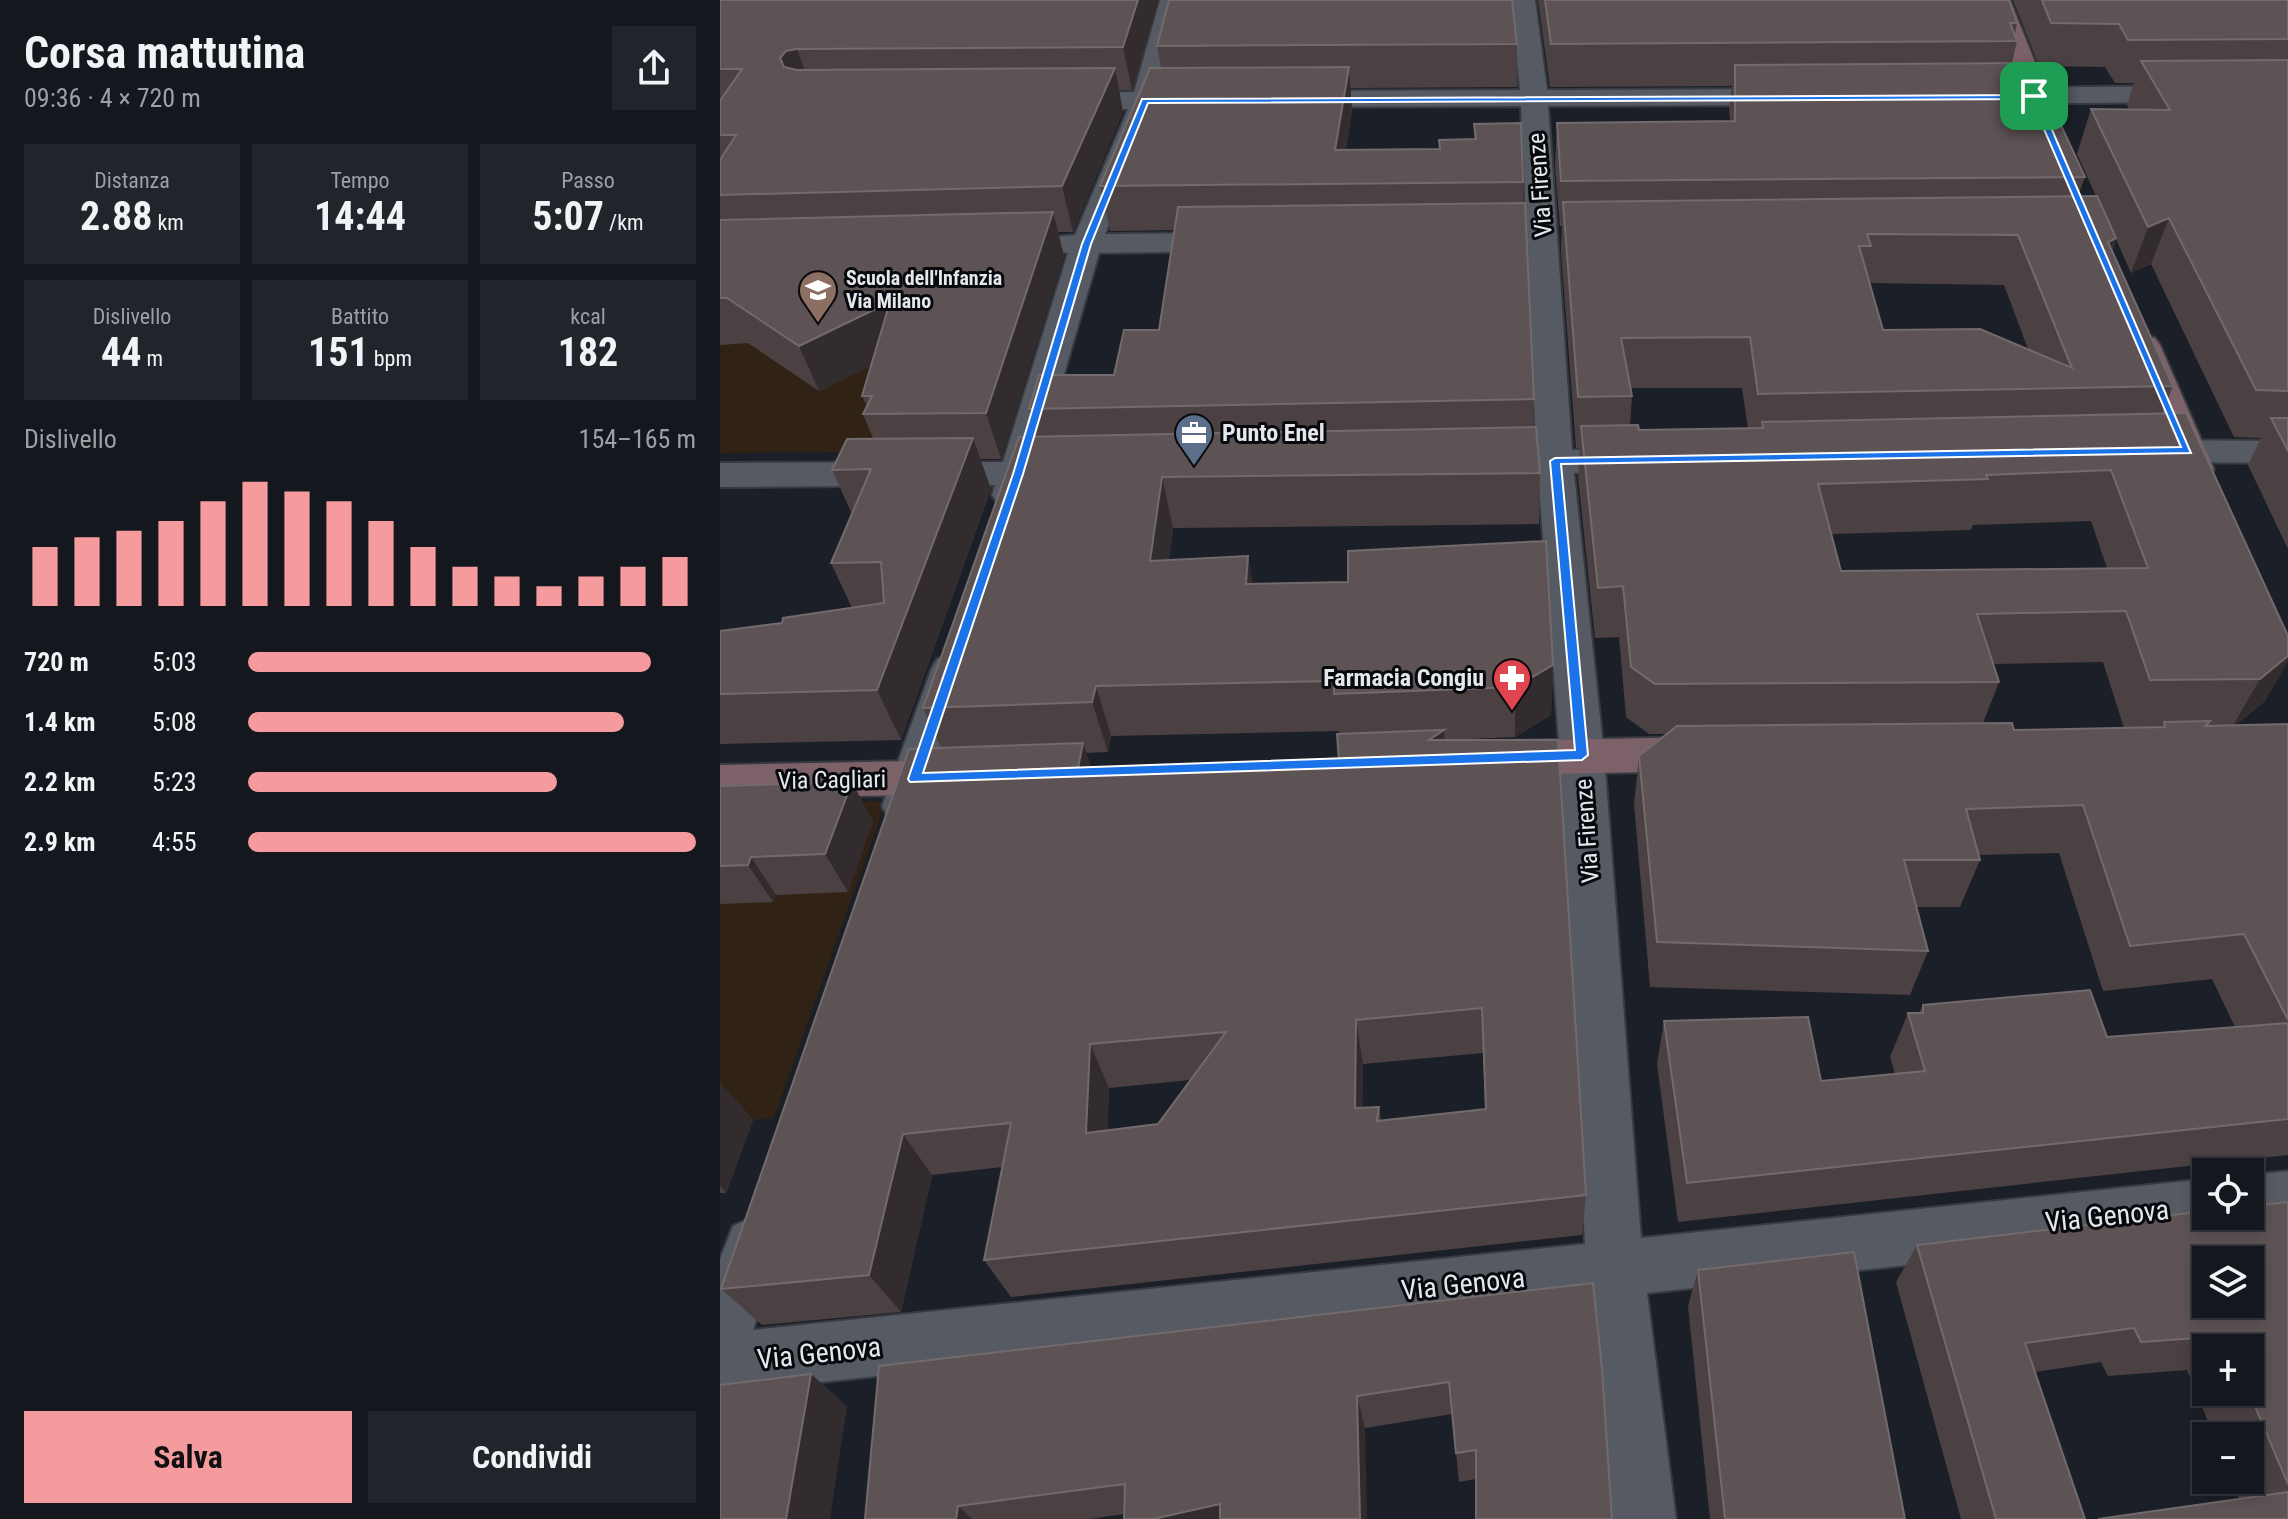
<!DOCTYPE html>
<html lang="it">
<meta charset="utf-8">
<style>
:root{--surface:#14171d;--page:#21242a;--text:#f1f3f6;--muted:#9d9fa4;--line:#33363b;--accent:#f59b9e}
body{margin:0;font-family:"Roboto Condensed",sans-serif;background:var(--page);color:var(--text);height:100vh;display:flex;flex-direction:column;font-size:30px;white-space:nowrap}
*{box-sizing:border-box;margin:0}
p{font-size:26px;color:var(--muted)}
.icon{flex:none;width:44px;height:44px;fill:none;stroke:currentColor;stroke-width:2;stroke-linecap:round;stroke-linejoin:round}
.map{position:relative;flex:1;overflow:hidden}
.sheet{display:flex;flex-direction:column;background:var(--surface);width:720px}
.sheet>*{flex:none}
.tools{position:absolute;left:1472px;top:1158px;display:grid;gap:16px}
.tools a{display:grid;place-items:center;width:72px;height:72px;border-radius:0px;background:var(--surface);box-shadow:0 4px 12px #0003,0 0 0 2px var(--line);font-size:40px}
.pin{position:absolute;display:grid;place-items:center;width:68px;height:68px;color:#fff;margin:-34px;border-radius:16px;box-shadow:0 4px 12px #0006}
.round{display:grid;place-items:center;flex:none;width:84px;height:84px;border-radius:0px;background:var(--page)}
.headline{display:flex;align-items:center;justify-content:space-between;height:136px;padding:0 24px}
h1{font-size:44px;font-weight:700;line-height:60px}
.stats{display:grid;grid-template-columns:repeat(3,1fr);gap:12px;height:136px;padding:8px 24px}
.stats div{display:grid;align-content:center;border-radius:0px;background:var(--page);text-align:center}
.stats b{font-size:40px;font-weight:700}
.stats small{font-size:22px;font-weight:400}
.stats p{font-size:22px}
.chart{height:224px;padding:16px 24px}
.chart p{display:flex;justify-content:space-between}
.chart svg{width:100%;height:144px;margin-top:8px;stroke:var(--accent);stroke-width:6}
.cta{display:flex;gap:16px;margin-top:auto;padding:16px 24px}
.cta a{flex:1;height:92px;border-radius:0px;background:var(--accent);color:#111;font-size:32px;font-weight:700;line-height:92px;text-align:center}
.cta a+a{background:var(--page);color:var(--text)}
ul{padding:0 24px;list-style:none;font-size:26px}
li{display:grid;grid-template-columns:128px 96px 1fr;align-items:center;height:60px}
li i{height:20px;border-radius:10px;background:var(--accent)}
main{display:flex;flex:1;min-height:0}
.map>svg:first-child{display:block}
.education{fill:#302316}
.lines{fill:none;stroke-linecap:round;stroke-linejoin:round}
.street-casing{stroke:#373a40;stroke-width:4}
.secondary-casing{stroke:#373a40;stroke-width:4}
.street{fill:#555a63;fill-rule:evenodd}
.secondary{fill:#7c6268;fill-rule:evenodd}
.wall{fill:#4c4142;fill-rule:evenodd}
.shaded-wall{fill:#322c2f}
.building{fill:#5d5354;stroke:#726a6c;stroke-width:2;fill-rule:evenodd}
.route{fill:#1a73e8;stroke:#fff;stroke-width:2;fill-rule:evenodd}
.labels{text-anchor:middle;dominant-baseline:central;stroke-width:6;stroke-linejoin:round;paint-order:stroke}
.far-poi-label{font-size:20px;font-weight:bold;fill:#e4e7ed;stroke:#07090c;text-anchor:start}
.street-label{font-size:24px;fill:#e4e7ed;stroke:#07090c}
.poi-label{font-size:24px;font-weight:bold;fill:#e4e7ed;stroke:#07090c;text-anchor:start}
.near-street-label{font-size:28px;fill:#e4e7ed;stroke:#07090c}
</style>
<main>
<section class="sheet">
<div class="headline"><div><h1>Corsa mattutina</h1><p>09:36 · 4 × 720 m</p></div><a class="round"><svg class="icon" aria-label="share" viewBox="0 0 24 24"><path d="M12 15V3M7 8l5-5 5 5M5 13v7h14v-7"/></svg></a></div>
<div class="stats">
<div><p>Distanza</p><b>2.88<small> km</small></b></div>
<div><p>Tempo</p><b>14:44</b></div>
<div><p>Passo</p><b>5:07<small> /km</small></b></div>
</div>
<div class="stats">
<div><p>Dislivello</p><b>44<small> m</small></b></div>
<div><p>Battito</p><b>151<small> bpm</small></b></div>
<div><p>kcal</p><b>182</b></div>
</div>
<div class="chart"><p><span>Dislivello</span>154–165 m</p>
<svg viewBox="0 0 160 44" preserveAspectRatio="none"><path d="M5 44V26M15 44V23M25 44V21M35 44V18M45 44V12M55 44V6M65 44V9M75 44V12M85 44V18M95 44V26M105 44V32M115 44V35M125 44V38M135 44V35M145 44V32M155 44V29"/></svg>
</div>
<ul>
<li><b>720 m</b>5:03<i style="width:90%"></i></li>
<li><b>1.4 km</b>5:08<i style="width:84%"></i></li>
<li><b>2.2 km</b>5:23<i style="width:69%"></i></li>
<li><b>2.9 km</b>4:55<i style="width:100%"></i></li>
</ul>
<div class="cta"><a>Salva</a><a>Condividi</a></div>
</section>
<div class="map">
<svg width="1568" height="1519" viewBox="0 0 1568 1519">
<rect width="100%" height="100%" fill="#1b1f27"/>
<g class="education">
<path d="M177 260 161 441 139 452 0 453V265Z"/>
<path d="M166 801 54 1118 0 1123V806Z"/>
</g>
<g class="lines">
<defs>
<g id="street">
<path d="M440 0H464L441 92 488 94 492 100 488 106 436 109 385 234 512 233 523 235 527 242 523 249 512 251 379 253 319 461 359 465 364 473 359 481 346 485H313L304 504 291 507 278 504 272 495 275 485 0 487V463L283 462 348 253 330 251 326 244 330 237 355 235 408 109H342L332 107 328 101 332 95 342 93 414 92Z"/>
<path d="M791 0H815L827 90 1070 89 1080 91 1084 97 1080 103 1070 105 828 106 852 450 917 448 930 452 935 460 930 468 917 472 854 473 884 755 921 1238 1486 1179V1216H1530V1175L1568 1171V1223L1530 1227 1509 1217 1506 1225 1486 1233 927 1293 956 1519H892L870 1299 0 1393V1259L13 1226 33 1217 53 1226 61 1245 33 1330 865 1244 840 755 818 473 758 475 745 471 740 463 745 455 758 451 816 450 801 106 570 107 560 105 556 99 560 93 570 91 800 90Z"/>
<path d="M1568 85V101L1270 104 1260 102 1256 96 1260 90 1270 88Z"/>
<path d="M1426 440 1568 441V463L1426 462 1413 459 1408 451 1413 443Z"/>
<path d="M232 655 247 659 253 670 208 806 201 819 185 824 169 819 162 806 211 670 217 659Z"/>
</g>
<g id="secondary">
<path d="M1266 0H1290L1337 117 1333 123 1323 125 1313 123 1309 117Z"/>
<path d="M1423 335 1435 338 1440 345 1494 469 1489 477 1476 481 1463 477 1458 469 1406 345 1411 338Z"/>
<path d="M982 737 998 742 1004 754 998 766 982 771 778 775 762 770 756 758 762 746 778 741Z"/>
<path d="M238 760 254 765 260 777 254 789 238 794 0 799V765Z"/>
</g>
</defs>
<use href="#street" class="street-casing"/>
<use href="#secondary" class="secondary-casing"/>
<use href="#street" class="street"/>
<use href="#secondary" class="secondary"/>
</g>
<g class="wall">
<path d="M0 0H439L412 90H399L403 112 353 232H338L344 256 281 459H260L271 489 181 740 0 744V631L62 623 132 608 111 563 132 514 112 470 153 438 143 414 147 406 142 396 152 365 99 391 28 343 0 345Z"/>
<path d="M818 0H1289L1297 23 1295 34 1297 41 1292 63 1326 110 1365 177 1358 196H1376L1357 154 1371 109H1409L1407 105 1414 83H1395L1385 67 1319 66 1293 0H1568V549L1528 465 1541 438 1514 437 1431 264 1411 273 1396 239 1392 252 1453 386 1442 414 1568 636 1545 701 1516 725 1568 724V1155L958 1222 937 1064 944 1021 1101 1081 1175 1074 1170 1057 1188 1013H1199L1203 1005 1387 1037 1515 1027 1492 979 1383 991 1339 853 1258 855 1260 860 1240 907H1196L1208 951 1190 995 930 987 914 804 919 756 946 734H929L906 717 899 637 875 638 858 477 860 448H856L841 251 842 226H840L835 167 837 123 1010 121 1009 108 1012 86 830 87ZM1149 283 1284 285 1308 349 1163 330ZM911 388H1022L1028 428 919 430 910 425 912 396ZM1371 521 1387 568 1121 571 1111 534 1251 530 1253 525ZM1383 662 1404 728 1294 730 1263 723 1279 682 1273 664Z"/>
<path d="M797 44V87L630 88 632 110 626 149H719L754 139V124L803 182V203L814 399 813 427 820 473 819 524 453 528 449 560 833 665 831 715 795 737 729 740 866 1195 862 1235 291 1297 264 1260 282 1167 212 1175 181 1312 42 1325 1 1289 221 748 203 708 317 437 309 409 394 375 439 330 454 230 390 231 380 186 441 68 437 46ZM619 731V762L371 768 366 753 388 752 391 736ZM763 1053 765 1109 661 1121 659 1107 642 1108 643 1064ZM470 1080 438 1124 387 1130 389 1088Z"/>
<path d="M0 786 153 821 128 892 56 895 53 902 0 904Z"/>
<path d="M0 1083 33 1120 6 1193H0Z"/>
<path d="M1568 1202V1519L1519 1499 1512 1480H1530V1436H1494L1467 1370 1388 1376 1381 1362 1315 1372 1365 1519H1241L1176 1282 1197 1245ZM1486 1348H1530V1392H1486Z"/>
<path d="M978 1270 1185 1519H990L968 1306Z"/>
<path d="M873 1283 756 1479 739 1482 732 1414 645 1428 404 1514 370 1519H145Z"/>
</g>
<g class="shaded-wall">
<path d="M418 0H439L412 90 403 47Z"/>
<path d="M77 49 93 92 76 101 60 58 66 51Z"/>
<path d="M629 67 632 110 621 183 615 150Z"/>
<path d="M395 68 403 112 353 232 342 186Z"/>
<path d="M333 212 344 256 281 459 266 413Z"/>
<path d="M1449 218 1431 264 1411 273 1428 227Z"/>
<path d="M1396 238 1379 288 1388 242Z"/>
<path d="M170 302 187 348 99 391 79 346Z"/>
<path d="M253 438 271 489 181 740 157 690Z"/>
<path d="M442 477 453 528 443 612 430 561Z"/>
<path d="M528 556 537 607 526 584Z"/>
<path d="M1568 656V662L1545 701 1511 729 1540 679Z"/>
<path d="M833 665 831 715 795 737V687Z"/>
<path d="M376 686 391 736 388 752 372 702Z"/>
<path d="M724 730 727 780 709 740Z"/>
<path d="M363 743 380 792 358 768Z"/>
<path d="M132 782 153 821 128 892 105 854Z"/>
<path d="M31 857 56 895 53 902 28 865Z"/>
<path d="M636 1020 643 1064 642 1150 635 1108Z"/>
<path d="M370 1044 389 1088 386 1174 366 1133Z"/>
<path d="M0 1083 33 1120 6 1193 0 1186Z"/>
<path d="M183 1134 212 1175 181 1312 149 1275Z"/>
<path d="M91 1374 127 1406 110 1519H66Z"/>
<path d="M637 1396 645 1428 647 1519H640Z"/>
<path d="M500 1504 509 1519H433Z"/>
<path d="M238 1506 252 1519H236Z"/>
</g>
<g class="building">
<path d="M0 0H418L403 47 77 49 66 51 60 58 64 67 77 70 395 68 342 186 0 195V160L16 135H0V101L22 69H0Z"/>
<path d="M449 0H792L797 44 437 46Z"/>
<path d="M825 0H1289L1297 23H1290L1297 41 831 44Z"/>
<path d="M1322 0H1568V39L1408 40 1399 24 1331 23Z"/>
<path d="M1568 60V391L1536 390 1449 218 1428 227 1371 109 1450 110 1421 61Z"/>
<path d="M1306 63 1326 110H1334L1365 177 841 181 837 123 1015 121V65Z"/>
<path d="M629 67 615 150 720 149 719 140 756 139 754 124 801 123 803 182 380 186 430 68Z"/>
<path d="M1377 196 1396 238 1388 242 1453 386 1038 394 1030 337 901 338 912 396 858 397 843 202ZM1147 234 1298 235 1352 368 1260 329 1163 330 1139 246H1151Z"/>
<path d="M805 203 814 399 309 409 319 375H394L404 330H439L458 207Z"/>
<path d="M333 212 266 413 143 414 152 396H142L170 302 79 346 7 298H0V220Z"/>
<path d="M1466 413 1568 636V656L1540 679 1430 680 1406 611 1257 614 1279 682 935 684 911 667 903 586 878 588 861 426 918 425 919 430 1043 428 1042 422ZM1391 470 1428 568 1121 571 1098 484 1268 479 1266 475Z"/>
<path d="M1551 418H1568V451Z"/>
<path d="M816 427 820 473 442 477 430 561 528 556 526 584 628 582V551L826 541 833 665 795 687 614 694V681L376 686 372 702 203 708 299 437Z"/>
<path d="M253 438 157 690 0 694V631L62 623 63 618 164 603 161 562 111 563 151 469 112 470 127 439Z"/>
<path d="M1490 721 1485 726 1568 724V1020L1524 934 1410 946 1363 805 1246 809 1260 860H1184L1208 951 937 942 919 756 957 726 1292 723 1294 730 1445 727 1444 722Z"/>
<path d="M724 730 709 740H838L866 1195 264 1260 291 1123 183 1134 149 1275 1 1289 189 749 363 743 358 768 619 762 617 734ZM762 1008 766 1109 657 1121 659 1107 635 1108 636 1020ZM506 1032 438 1124 366 1133 370 1044Z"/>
<path d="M132 782 105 854 31 857 28 865 0 866V786Z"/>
<path d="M1370 990 1387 1037 1568 1023V1119L967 1183 944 1021 1088 1017 1101 1081 1205 1071 1188 1013H1203V1005Z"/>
<path d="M1568 1202V1484L1529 1392 1530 1348H1510L1505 1336 1421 1342 1414 1328 1305 1343 1365 1519H1276L1197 1245 1486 1211V1216H1530V1206ZM1486 1260H1530V1304H1486Z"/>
<path d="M1134 1252 1185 1519H1005L978 1270Z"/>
<path d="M873 1283 882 1369 892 1519H756V1450L736 1453 729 1382 637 1396 640 1519H500V1504L433 1519H404L405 1484 238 1506 236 1519H145L159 1366Z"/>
<path d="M91 1374 66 1519H0V1385Z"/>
<path d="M1568 1492V1519H1378Z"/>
</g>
<path class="route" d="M1317 95 1471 453 841 464 868 755 862 760 190 782 188 779 293 474 362 244 422 99ZM1311 99 1461 447 835 458 830 461 855 750 203 773 303 474 371 244 428 103Z"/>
<defs>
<symbol id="school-pin" viewBox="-11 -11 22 30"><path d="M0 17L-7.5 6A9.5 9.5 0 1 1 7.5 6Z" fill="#8d6e63" stroke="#07090c"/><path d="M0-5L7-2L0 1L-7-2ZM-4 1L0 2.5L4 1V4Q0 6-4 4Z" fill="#fff"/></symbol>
<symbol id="office-pin" viewBox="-11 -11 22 30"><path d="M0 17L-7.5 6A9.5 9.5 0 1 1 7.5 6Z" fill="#5c6f8a" stroke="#07090c"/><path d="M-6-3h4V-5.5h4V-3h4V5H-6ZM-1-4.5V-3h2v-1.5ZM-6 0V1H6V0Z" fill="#fff"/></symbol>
<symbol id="pharmacy-pin" viewBox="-11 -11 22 30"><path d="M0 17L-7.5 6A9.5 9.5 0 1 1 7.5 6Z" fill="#e0444e" stroke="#07090c"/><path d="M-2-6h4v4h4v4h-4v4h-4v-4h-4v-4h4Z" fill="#fff"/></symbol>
</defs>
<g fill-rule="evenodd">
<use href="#school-pin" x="76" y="268" width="44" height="60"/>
<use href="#office-pin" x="452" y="411" width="44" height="60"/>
<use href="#pharmacy-pin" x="770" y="656" width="44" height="60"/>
</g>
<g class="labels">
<g class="far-poi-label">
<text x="126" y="278">Scuola dell'Infanzia<tspan x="126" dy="23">Via Milano</tspan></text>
</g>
<g class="street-label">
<text transform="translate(820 185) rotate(-94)">Via Firenze</text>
<text transform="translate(112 780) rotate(-1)">Via Cagliari</text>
<text transform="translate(867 831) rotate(-94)">Via Firenze</text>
</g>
<g class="poi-label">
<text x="502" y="433">Punto Enel</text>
<text x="764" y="678" text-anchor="end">Farmacia Congiu</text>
</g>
<g class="near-street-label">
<text transform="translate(1387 1216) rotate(-6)">Via Genova</text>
<text transform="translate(743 1284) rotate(-6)">Via Genova</text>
<text transform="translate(99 1353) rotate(-6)">Via Genova</text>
</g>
</g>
</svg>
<div class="tools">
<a><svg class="icon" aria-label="locate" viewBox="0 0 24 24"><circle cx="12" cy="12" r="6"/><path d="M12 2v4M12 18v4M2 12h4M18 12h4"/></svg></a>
<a><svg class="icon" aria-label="layers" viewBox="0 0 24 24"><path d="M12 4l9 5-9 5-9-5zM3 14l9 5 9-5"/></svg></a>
<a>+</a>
<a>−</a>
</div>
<div class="pin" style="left:1314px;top:96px;background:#1e9e55"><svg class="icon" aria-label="arrive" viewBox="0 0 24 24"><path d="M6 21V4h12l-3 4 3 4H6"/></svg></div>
</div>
</main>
